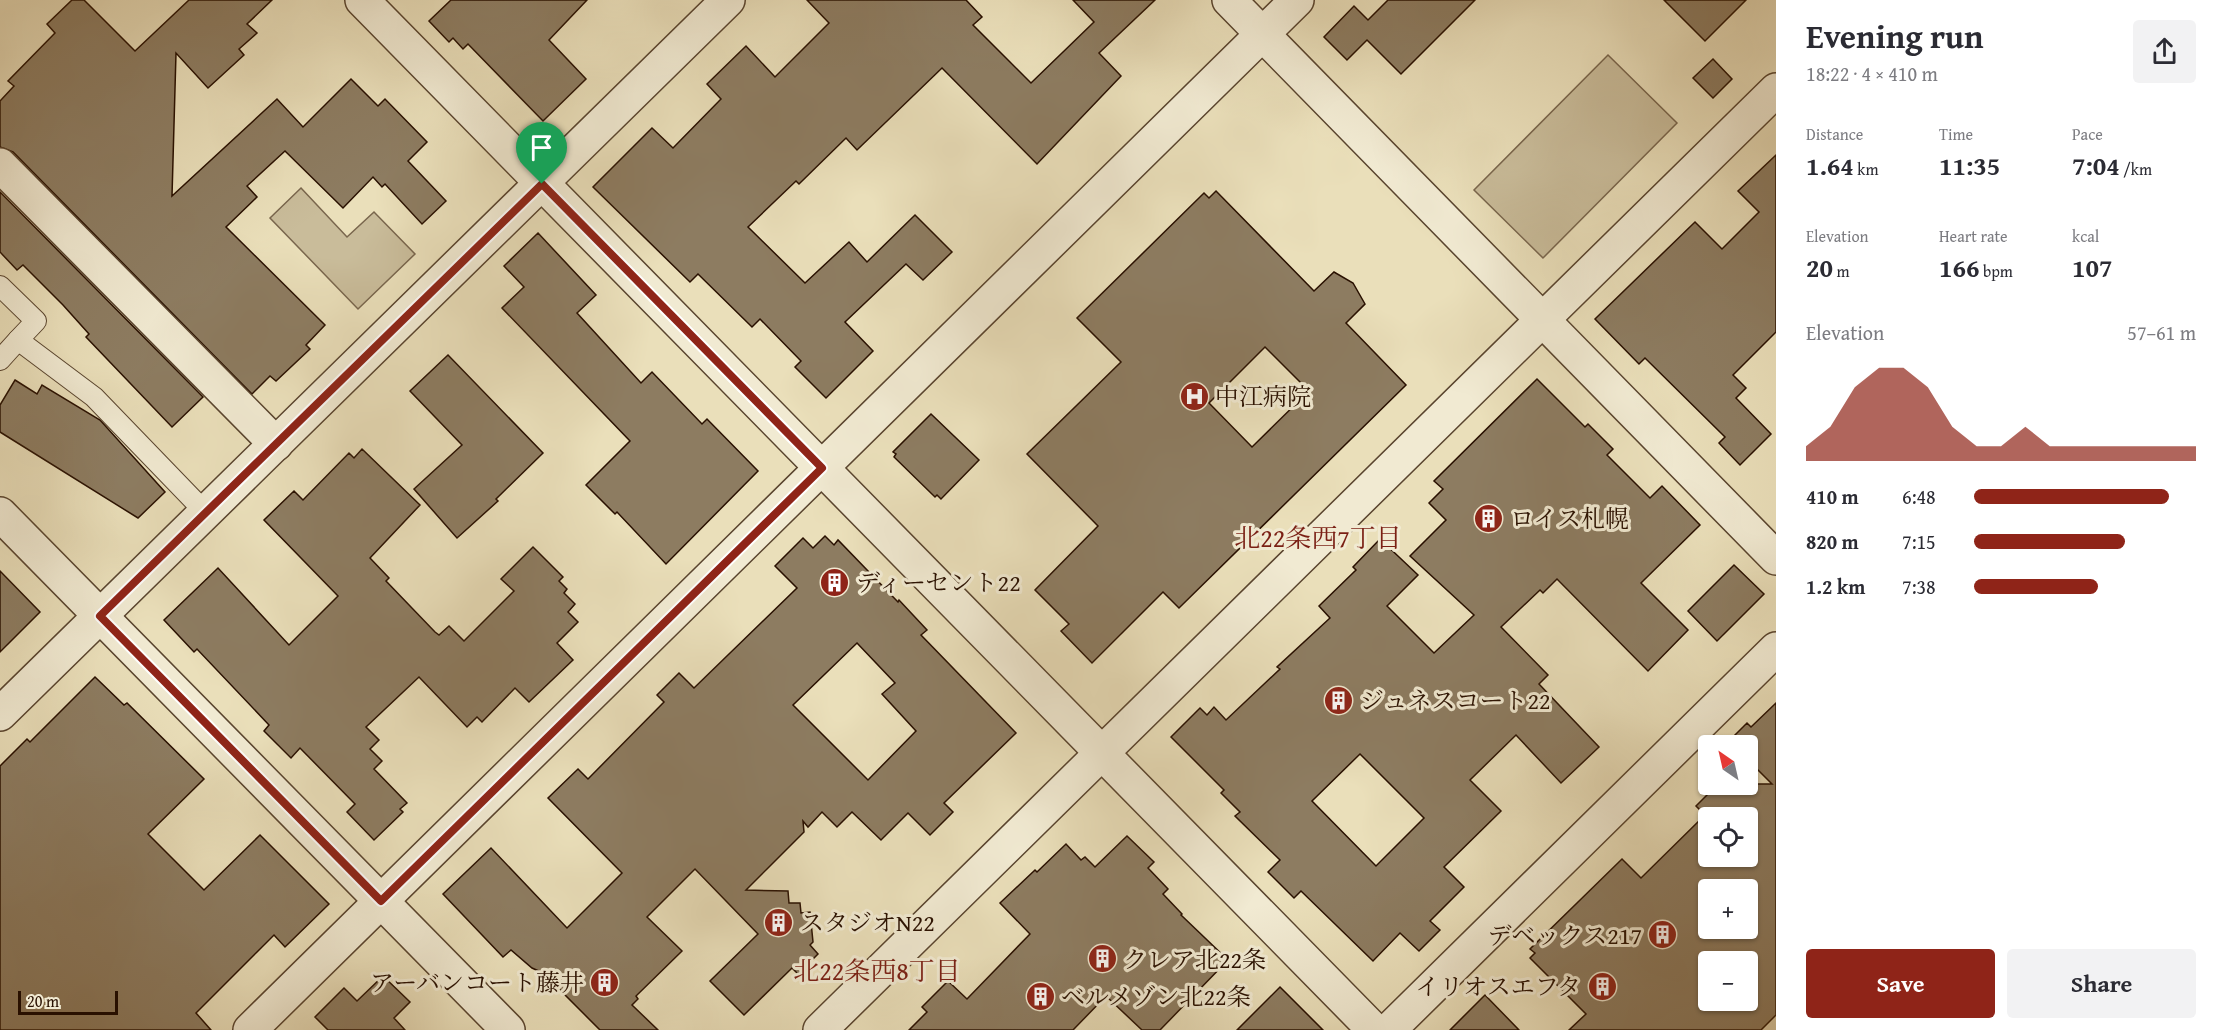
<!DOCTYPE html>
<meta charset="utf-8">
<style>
:root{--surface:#fff;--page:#f2f2f3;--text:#2b2b33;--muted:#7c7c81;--accent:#8f2418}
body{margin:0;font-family:"Gentium Book Plus","Noto Serif JP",serif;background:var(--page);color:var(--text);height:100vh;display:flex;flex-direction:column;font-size:22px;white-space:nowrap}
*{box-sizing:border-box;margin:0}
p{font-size:20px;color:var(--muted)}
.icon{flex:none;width:33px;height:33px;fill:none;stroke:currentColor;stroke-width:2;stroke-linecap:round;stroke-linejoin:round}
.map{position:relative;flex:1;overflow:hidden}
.details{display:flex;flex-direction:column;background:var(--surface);width:450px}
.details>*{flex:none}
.needle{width:39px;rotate:326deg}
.tools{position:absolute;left:1698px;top:735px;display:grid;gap:12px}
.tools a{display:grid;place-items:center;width:60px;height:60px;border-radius:6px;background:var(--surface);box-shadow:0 2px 4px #0004;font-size:30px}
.scale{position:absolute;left:18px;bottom:15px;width:100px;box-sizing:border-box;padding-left:6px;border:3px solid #291000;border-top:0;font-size:16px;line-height:21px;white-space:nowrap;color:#291000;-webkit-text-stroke:4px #f1ead2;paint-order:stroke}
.pin{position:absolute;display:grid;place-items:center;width:51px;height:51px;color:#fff;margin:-62px -26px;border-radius:50% 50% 50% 0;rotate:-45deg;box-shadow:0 0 6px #0007}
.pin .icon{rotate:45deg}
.round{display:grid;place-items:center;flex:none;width:63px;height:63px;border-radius:6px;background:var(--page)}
.overview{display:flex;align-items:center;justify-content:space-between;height:102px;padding:0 30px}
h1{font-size:33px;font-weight:800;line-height:45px}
.stats{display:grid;grid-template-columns:repeat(3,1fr);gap:9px;height:102px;padding:6px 30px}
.stats div{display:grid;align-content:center}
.stats b{font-size:26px;font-weight:800}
.stats small{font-size:16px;font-weight:400}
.stats p{font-size:16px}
.chart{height:168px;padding:12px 30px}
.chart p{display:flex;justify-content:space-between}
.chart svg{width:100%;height:108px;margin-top:6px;fill:var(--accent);opacity:.7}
.cta{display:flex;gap:12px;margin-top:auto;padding:12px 30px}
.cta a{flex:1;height:69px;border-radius:6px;background:var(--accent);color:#fff;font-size:24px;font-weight:800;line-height:69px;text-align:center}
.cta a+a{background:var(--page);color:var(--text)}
ul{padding:0 30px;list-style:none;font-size:20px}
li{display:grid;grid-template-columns:96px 72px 1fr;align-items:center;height:45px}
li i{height:15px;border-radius:8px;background:var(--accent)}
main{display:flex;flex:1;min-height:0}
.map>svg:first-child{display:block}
.green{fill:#c9bc9a;stroke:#79664d;stroke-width:1.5}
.building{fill:#8d7c61;stroke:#291000;stroke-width:1.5;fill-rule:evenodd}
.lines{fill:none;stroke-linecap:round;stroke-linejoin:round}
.service-casing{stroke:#59442e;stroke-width:22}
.minor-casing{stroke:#59442e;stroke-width:36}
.service{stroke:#f1ead2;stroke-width:20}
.minor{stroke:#f1ead2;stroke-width:33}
.route-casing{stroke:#fff;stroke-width:12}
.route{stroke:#8f2418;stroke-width:8}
.labels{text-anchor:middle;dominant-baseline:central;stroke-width:6;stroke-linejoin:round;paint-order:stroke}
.poi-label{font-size:24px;fill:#291000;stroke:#f1ead2;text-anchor:start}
.neighbourhood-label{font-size:26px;fill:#7a1f14;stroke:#f1ead2}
</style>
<main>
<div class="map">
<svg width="1776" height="1030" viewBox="0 0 1776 1030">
<rect width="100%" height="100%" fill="#eadfba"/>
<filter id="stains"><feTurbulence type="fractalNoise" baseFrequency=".00333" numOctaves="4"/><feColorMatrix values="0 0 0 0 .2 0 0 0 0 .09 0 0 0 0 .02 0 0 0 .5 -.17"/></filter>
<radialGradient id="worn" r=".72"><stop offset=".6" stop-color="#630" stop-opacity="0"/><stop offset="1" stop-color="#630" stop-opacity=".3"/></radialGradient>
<g class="green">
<path d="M1608 55 1677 123 1543 258 1474 190Z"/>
<path d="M301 188 347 237 374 212 415 254 358 309 270 218Z"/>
</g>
<g class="building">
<path d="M72 0H84L135 51 189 0H272L247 24 257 33 239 49 244 55 208 88 176 53 172 196 277 99 303 127 351 79 378 106 385 99 427 142 408 161 446 201 422 224 385 184 382 187 373 177 343 208 285 151 247 186 257 197 226 227 325 325 306 345 310 349 276 381 270 376 252 394 13 152 0 147V101L14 86 8 81 55 33 47 24Z"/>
<path d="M451 0H587L549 40 586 79 543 121 468 44 463 49 453 38 449 42 429 21Z"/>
<path d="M807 0H966L982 17 973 25 1031 83 1094 22 1073 0H1155L1099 53 1121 76 1037 164 942 68 857 150 846 138 799 184 796 181 748 227 805 283 849 242 867 262 915 215 952 252 923 280 906 264 845 322 873 351 826 398 795 367 801 361 760 319 752 327 698 274 690 282 593 187 652 128 673 148 721 99 707 84 746 46 775 77 829 23Z"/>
<path d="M1388 0H1475L1401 74 1367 40 1347 60 1324 37 1354 6 1368 20Z"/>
<path d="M1664 0H1746L1705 41Z"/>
<path d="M1713 59 1732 79 1713 98 1693 78Z"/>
<path d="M1776 155V332L1733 375 1746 388 1736 398 1771 434 1740 465 1719 443 1725 437 1645 358 1639 364 1595 319 1695 222 1722 249 1759 212 1738 191Z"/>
<path d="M1216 191 1314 291 1334 272 1353 283 1365 304 1346 323 1406 385 1179 608 1163 592 1092 663 1061 631 1069 624 1035 590 1098 526 1027 454 1121 362 1077 318 1204 193 1209 198ZM1265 347 1309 391 1252 447 1209 403Z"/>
<path d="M0 192 203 397 172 427 86 337 89 334 63 305 23 265 17 270 0 252Z"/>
<path d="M538 233 596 295 577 313 641 383 652 372 702 424 707 419 758 471 666 564 617 512 615 514 586 485 630 441 502 308 524 287 504 266Z"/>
<path d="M448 355 543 453 496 499 498 501 457 538 414 489 462 445 410 391Z"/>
<path d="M1537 379 1585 427 1588 424 1613 449 1607 455 1650 498 1662 486 1700 525 1641 583 1688 630 1648 671 1557 579 1543 593 1540 590 1501 627 1548 675 1539 684 1599 747 1561 783 1516 735 1470 780 1501 811 1444 867 1464 887 1430 921 1440 930 1419 951 1400 933 1373 961 1301 891 1294 898 1268 872 1280 860 1235 816 1240 812 1221 793 1224 790 1171 737 1200 708 1207 715 1214 707 1226 720 1280 669 1277 667 1330 618 1319 606 1356 570 1353 567 1380 539 1418 575 1387 606 1434 653 1474 615 1410 556 1446 520 1429 503 1443 489 1434 481ZM1360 754 1424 818 1376 866 1312 801Z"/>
<path d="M15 380 37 394 42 385 100 420 165 492 138 518 0 432V405Z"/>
<path d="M931 414 979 460 941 499 937 495 935 497 894 457 896 454 893 452Z"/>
<path d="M362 449 420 505 370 558 389 578 386 581 435 632 439 635 449 626 464 641 514 591 501 579 533 547 563 577 559 581 567 589 564 593 575 604 568 612 578 622 557 643 573 660 529 702 515 688 482 722 477 717 467 727 419 677 366 727 379 740 370 749 382 761 374 769 407 803 400 809 403 812 374 840 347 812 355 804 300 748 291 758 264 731 269 725 197 649 194 652 164 620 218 568 289 645 338 596 264 520 294 491 303 500 349 453 354 458Z"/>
<path d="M825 536 834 545 838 540 898 602 899 600 927 630 921 635 1016 733 944 803 953 812 930 835 908 813 881 840 852 812 837 827 822 812 808 827 803 821 804 832 746 890 788 891 789 903H800L801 913 810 912 813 942 810 945 818 954 798 974 792 968 744 1015 710 981 758 934 695 869 647 917 682 951 636 996 638 999 632 1005 658 1030H600L543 973 532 968 511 950 503 957 443 894 491 848 567 928 622 873 548 798 578 769 588 779 664 702 657 695 679 673 694 688 797 588 775 566 803 538 813 548ZM857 643 895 683 882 694 916 731 868 780 793 705Z"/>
<path d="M1734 565 1764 594 1717 641 1688 611Z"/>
<path d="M0 571 40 612 0 652Z"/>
<path d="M95 677 124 705 127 703 204 779 148 834 204 890 260 835 329 904 285 947 274 935 196 1013 211 1030H0V766L27 739 30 742Z"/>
<path d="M1776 703V1015L1761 1030H1569L1586 1014 1530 958 1535 953 1530 949 1622 859 1641 878 1705 815 1696 806 1718 784H1772L1748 760V746H1732L1728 742 1747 723 1751 727ZM1708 818H1748V856H1708ZM1708 890H1748V928H1708ZM1708 962H1748V1000H1708Z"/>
<path d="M1127 836 1154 862 1148 868 1168 889 1163 894 1182 914 1181 915 1228 960 1160 1030H1142L1106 996 1073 1030H909L927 1012 922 1007 948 981 967 999 1030 934 1000 903 1035 870 1037 872 1066 844 1081 860 1085 857 1095 867Z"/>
<path d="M383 976 410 1002 394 1018 405 1030H328L315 1017 344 988 357 1001Z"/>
<path d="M1280 987 1323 1030H1237Z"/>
<path d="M1485 995 1519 1030H1450Z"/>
</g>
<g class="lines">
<defs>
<g id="service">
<path d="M0 286 36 321 18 340"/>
<path d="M0 360 18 340 94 397 205 512"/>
</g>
<g id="minor">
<path d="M362 0 1374 1030"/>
<path d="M1229 0 1776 558"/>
<path d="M0 165 276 444"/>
<path d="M0 514 508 1030"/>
<path d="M0 714 728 0"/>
<path d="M250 1030 1297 0"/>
<path d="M820 1030 1776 90"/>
<path d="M1389 1030 1776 649"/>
</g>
</defs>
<use href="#service" class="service-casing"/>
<use href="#minor" class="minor-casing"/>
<use href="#service" class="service"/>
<use href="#minor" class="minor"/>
</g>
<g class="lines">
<defs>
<path id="route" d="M542 184 822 468 381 901 100 616Z"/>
</defs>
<use href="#route" class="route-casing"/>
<use href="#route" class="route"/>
</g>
<defs>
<symbol id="hospital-disc" viewBox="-11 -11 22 22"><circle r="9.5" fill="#8f2418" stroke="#f1ead2"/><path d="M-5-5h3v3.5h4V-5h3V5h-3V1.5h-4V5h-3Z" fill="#fff"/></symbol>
<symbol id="building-disc" viewBox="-11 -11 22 22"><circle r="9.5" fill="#8f2418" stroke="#f1ead2"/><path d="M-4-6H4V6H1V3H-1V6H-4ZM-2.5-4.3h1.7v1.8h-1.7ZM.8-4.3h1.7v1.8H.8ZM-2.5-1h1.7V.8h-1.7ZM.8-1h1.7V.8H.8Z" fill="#fff"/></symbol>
</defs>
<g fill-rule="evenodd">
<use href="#hospital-disc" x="1178" y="380" width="33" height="33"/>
<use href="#building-disc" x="1472" y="502" width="33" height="33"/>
<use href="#building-disc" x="818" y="566" width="33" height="33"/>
<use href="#building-disc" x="1322" y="684" width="33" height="33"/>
<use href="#building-disc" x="762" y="906" width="33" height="33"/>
<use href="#building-disc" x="1646" y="918" width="33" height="33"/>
<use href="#building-disc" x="1086" y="942" width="33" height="33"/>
<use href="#building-disc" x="588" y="966" width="33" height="33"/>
<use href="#building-disc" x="1586" y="970" width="33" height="33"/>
<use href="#building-disc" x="1024" y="980" width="33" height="33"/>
</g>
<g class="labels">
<g class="poi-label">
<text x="1215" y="396">中江病院</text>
<text x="1510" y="518">ロイス札幌</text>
<text x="856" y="582">ディーセント22</text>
<text x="1360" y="700">ジュネスコート22</text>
<text x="800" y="922">スタジオN22</text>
<text x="1642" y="935" text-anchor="end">デベックス217</text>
<text x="1123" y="959">クレア北22条</text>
<text x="584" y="982" text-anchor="end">アーバンコート藤井</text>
<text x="1581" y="986" text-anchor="end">イリオスエフタ</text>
<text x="1061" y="996">ベルメゾン北22条</text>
</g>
<g class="neighbourhood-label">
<text x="1318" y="537">北22条西7丁目</text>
<text x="877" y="970">北22条西8丁目</text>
</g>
</g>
<rect width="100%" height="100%" filter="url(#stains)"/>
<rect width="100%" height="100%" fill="url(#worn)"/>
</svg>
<div class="tools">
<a><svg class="needle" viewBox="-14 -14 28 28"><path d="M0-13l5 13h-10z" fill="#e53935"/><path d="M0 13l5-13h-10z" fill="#7c7c81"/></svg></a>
<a><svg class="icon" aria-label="locate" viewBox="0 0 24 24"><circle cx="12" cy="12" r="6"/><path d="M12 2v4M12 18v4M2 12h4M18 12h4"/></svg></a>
<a>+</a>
<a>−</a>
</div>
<div class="scale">20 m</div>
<div class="pin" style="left:542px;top:184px;background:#1e9e55"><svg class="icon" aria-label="arrive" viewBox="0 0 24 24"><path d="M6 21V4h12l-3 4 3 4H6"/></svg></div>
</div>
<section class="details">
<div class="overview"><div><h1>Evening run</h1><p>18:22 · 4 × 410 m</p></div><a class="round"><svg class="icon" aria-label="share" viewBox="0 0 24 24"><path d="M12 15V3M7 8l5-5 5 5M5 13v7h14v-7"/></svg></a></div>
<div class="stats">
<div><p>Distance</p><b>1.64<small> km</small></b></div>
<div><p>Time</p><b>11:35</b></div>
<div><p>Pace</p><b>7:04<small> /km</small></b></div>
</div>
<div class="stats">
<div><p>Elevation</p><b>20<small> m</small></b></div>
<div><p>Heart rate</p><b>166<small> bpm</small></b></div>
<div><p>kcal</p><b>107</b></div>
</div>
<div class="chart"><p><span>Elevation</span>57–61 m</p>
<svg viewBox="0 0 160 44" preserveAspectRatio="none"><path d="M0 44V38L10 30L20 14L30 6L40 6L50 14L60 30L70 38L80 38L90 30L100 38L110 38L120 38L130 38L140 38L150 38L160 38V44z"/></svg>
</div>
<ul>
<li><b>410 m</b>6:48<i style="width:88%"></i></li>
<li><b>820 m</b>7:15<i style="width:68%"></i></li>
<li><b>1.2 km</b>7:38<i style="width:56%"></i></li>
</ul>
<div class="cta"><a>Save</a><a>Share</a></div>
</section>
</main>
